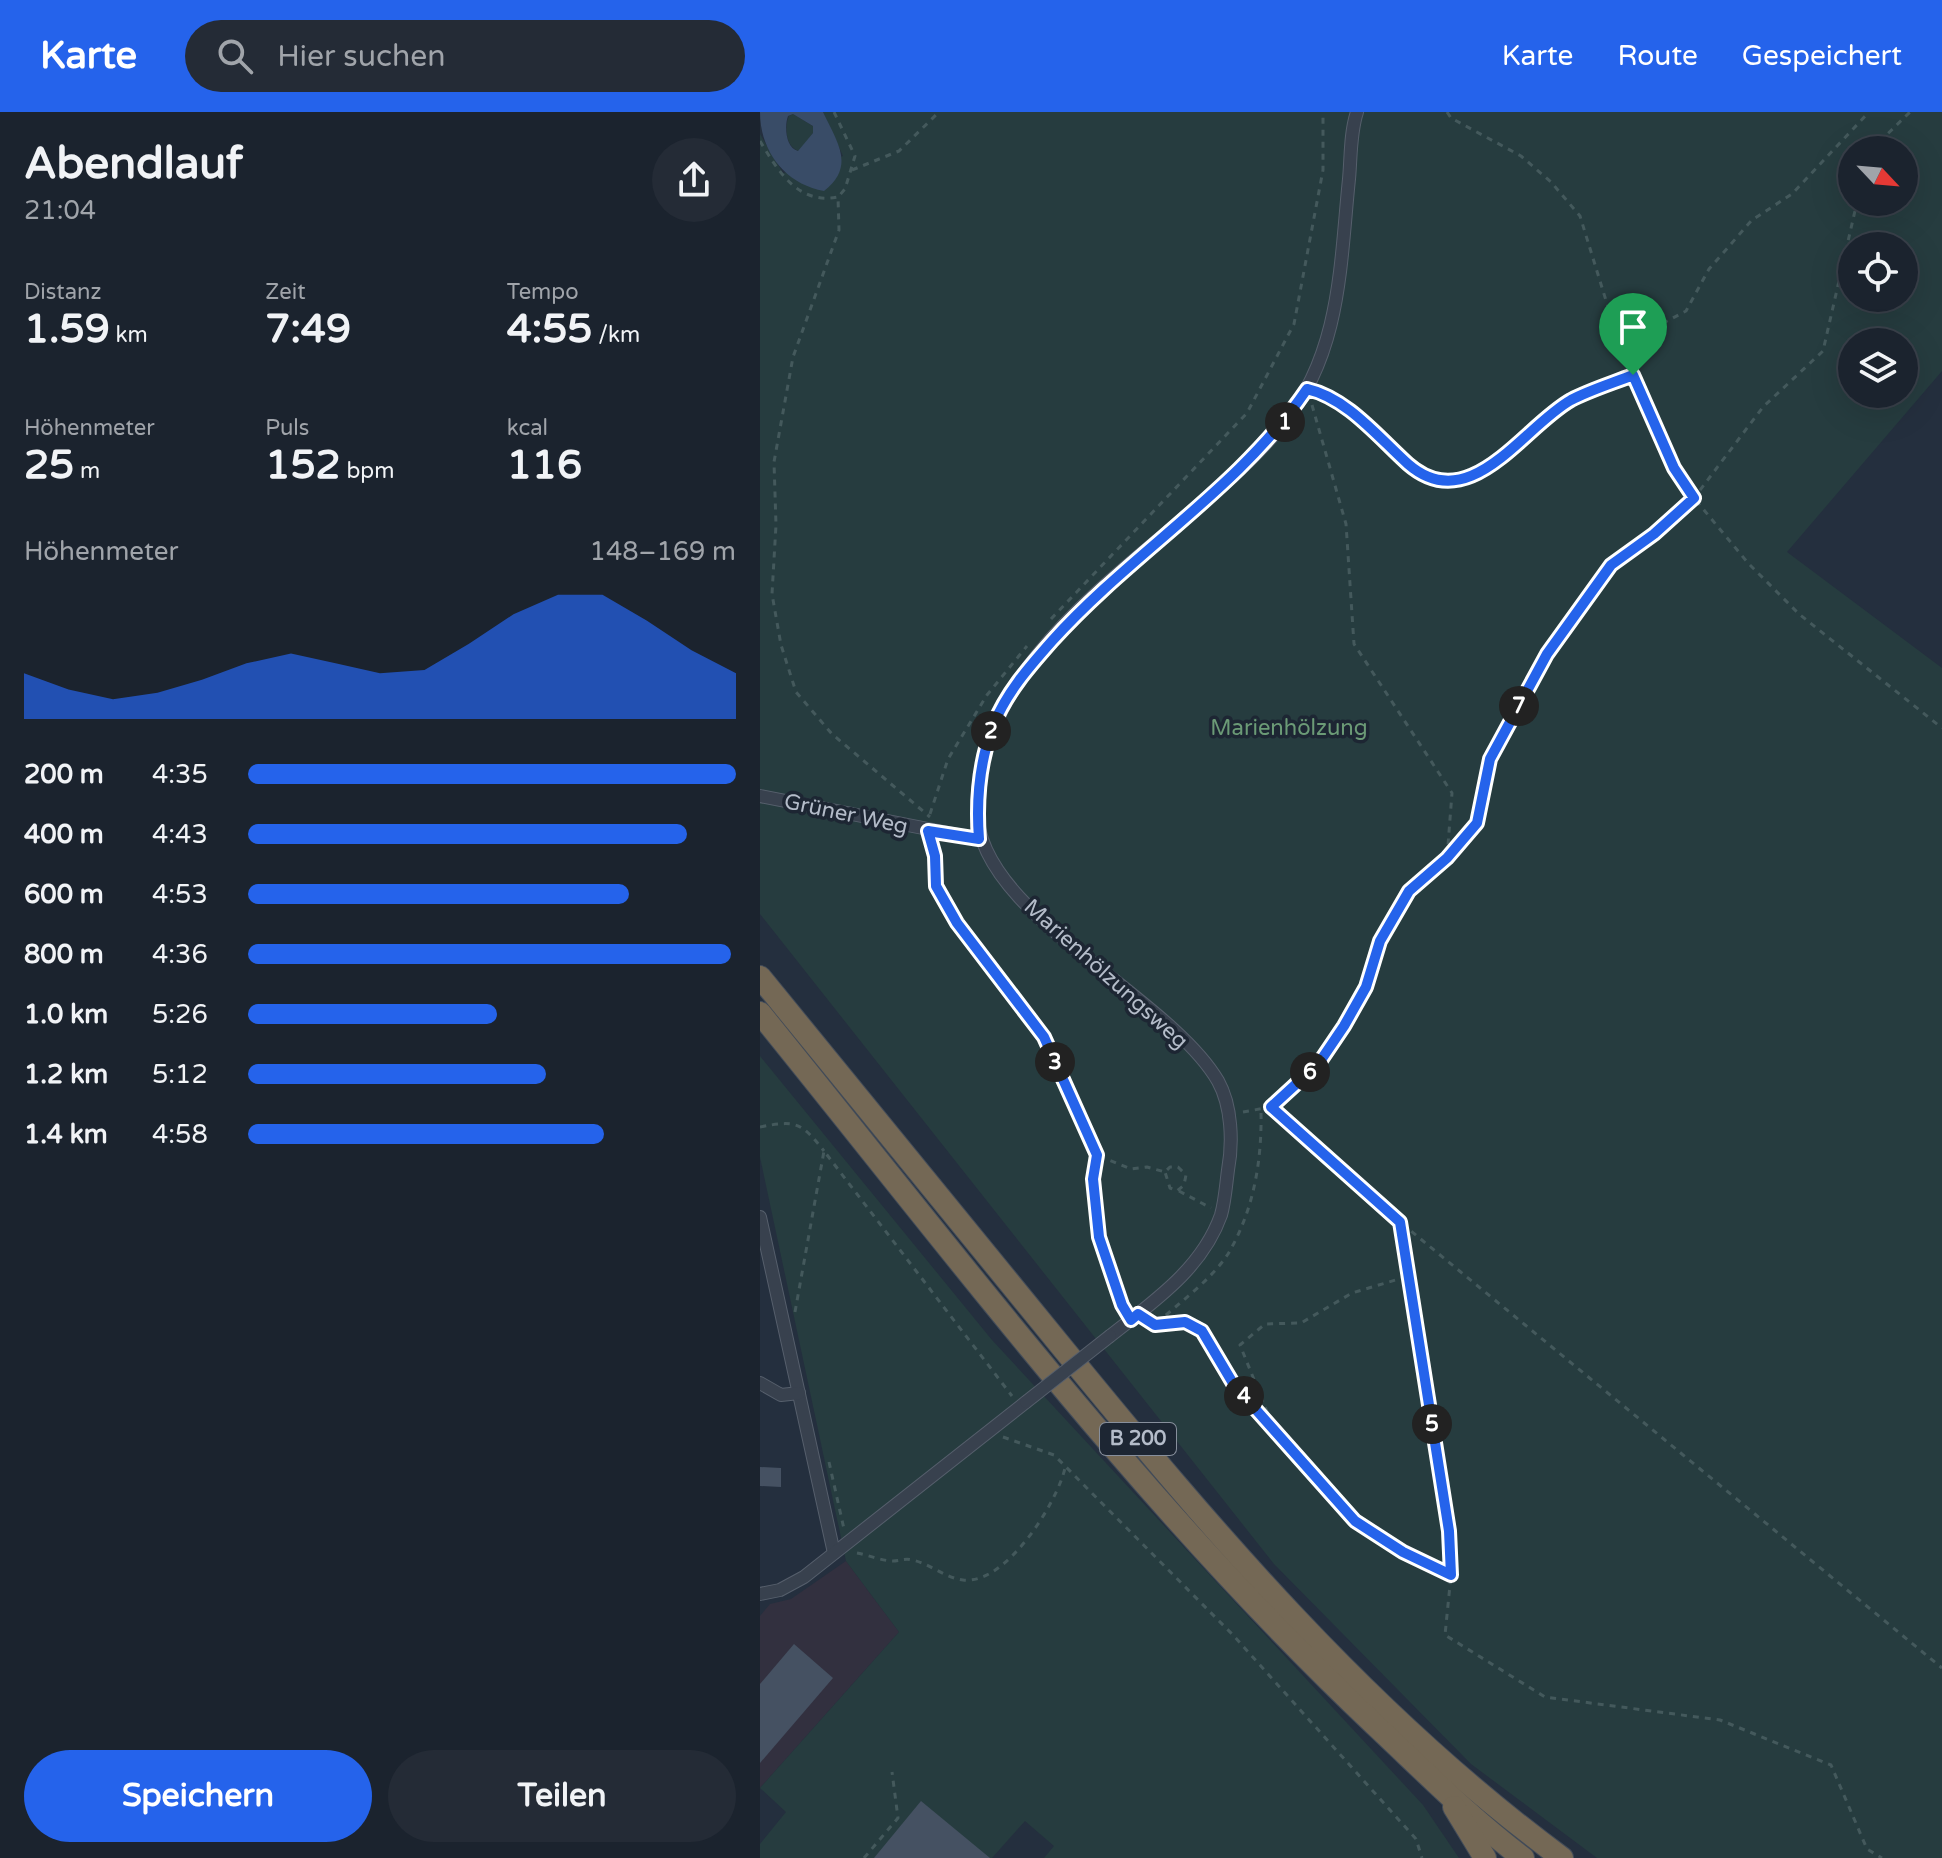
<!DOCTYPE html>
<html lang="de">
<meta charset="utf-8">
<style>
:root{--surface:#1b232e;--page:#242b36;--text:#f1f3f6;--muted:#a0a4aa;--line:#39404a;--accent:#2563eb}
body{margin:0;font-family:"Varela Round",sans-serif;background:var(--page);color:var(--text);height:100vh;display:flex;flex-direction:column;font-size:30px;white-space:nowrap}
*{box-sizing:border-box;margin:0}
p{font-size:26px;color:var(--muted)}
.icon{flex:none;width:44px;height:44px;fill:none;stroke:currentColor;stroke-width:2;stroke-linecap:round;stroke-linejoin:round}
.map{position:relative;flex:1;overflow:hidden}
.drawer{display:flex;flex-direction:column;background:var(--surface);width:760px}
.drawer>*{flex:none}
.needle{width:52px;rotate:116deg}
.fabs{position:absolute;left:1078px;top:24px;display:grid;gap:16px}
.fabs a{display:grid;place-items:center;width:80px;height:80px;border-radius:50%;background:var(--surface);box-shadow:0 8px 32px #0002,0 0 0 2px var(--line);font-size:40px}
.pin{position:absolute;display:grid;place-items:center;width:68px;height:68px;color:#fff;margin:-82px -34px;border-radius:50% 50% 50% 0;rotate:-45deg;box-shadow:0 0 8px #0007}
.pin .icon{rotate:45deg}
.km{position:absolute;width:40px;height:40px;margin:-20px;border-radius:50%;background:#222;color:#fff;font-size:22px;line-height:40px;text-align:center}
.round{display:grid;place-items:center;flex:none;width:84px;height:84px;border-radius:42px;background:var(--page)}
.overview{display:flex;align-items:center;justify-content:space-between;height:136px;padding:0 24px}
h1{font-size:44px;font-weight:700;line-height:60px}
.stats{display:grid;grid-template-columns:repeat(3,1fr);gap:12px;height:136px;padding:8px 24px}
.stats div{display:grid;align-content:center}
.stats b{font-size:40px;font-weight:700}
.stats small{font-size:22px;font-weight:400}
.stats p{font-size:22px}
.chart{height:224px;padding:16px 24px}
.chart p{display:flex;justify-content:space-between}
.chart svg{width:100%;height:144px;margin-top:8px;fill:var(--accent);opacity:.7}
.cta{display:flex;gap:16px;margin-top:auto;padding:16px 24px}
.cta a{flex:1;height:92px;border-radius:48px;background:var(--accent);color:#fff;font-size:32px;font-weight:700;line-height:92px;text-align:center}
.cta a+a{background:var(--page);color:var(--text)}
ul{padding:0 24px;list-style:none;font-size:26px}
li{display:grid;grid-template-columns:128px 96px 1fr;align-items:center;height:60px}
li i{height:20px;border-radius:10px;background:var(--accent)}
header{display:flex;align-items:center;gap:48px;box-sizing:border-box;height:112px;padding:0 40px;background:var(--accent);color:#fff}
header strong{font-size:38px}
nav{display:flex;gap:44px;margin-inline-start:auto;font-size:28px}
.search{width:560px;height:72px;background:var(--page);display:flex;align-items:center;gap:20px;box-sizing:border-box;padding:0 28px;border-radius:44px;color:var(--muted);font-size:30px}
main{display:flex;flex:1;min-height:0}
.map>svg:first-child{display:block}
.medical{fill:#32303f}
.green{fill:#263c3f;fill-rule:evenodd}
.water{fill:#394c67;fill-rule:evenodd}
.building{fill:#455162}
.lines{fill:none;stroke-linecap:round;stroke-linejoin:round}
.street-casing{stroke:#565f6c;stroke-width:14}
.highway-casing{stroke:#434c59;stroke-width:24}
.path{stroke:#44595c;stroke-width:3;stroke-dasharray:6 6;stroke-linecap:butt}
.street{stroke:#38414e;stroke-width:12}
.highway{stroke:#746855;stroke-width:22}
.street-bridge-casing{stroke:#565f6c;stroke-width:14;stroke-linecap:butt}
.street-bridge{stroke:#38414e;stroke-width:12}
.route-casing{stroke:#fff;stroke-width:16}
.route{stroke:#2563eb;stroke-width:10}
.labels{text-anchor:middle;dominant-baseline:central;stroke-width:7;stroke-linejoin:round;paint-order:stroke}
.shield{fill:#1d2633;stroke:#878f9c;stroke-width:2}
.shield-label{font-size:20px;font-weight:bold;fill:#b4bcc9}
.park-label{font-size:22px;fill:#6b9a76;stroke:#1d2633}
.street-label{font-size:22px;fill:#b4bcc9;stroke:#1d2633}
</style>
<header>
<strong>Karte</strong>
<div class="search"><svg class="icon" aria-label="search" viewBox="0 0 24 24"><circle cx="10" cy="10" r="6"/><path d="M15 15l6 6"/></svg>Hier suchen</div>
<nav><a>Karte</a><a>Route</a><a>Gespeichert</a></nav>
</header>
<main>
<section class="drawer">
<div class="overview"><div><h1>Abendlauf</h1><p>21:04</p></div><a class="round"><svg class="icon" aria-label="share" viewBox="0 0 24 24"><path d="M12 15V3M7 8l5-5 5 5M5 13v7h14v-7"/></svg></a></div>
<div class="stats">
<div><p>Distanz</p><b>1.59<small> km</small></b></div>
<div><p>Zeit</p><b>7:49</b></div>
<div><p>Tempo</p><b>4:55<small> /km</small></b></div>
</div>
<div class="stats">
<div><p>Höhenmeter</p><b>25<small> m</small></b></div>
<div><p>Puls</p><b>152<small> bpm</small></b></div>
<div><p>kcal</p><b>116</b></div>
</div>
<div class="chart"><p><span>Höhenmeter</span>148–169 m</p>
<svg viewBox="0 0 160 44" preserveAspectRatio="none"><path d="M0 44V30L10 35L20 38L30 36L40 32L50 27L60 24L70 27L80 30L90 29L100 21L110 12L120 6L130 6L140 14L150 23L160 30V44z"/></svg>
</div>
<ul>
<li><b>200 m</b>4:35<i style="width:100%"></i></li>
<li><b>400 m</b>4:43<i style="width:90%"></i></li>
<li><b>600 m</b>4:53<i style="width:78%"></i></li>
<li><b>800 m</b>4:36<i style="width:99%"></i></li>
<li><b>1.0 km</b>5:26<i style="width:51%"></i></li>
<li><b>1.2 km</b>5:12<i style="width:61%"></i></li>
<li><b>1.4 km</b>4:58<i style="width:73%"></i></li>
</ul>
<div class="cta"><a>Speichern</a><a>Teilen</a></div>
</section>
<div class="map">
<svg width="1182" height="1746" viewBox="0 0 1182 1746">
<rect width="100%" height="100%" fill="#242f3e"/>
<path class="medical" d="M86 1449 139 1520 0 1676V1504L10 1492 31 1487Z"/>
<g class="green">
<path d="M63 0H1182V259L1027 440 1182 556V1746H837L711 1652 514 1452 0 802V22L23 61 83 44ZM1092 38H1144V90H1092ZM1092 134H1144V186H1092ZM1092 230H1144V282H1092Z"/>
<path d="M33 2 53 14V21L39 39C26 36 24 15 29 4Z"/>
<path d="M0 944 232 1228 663 1693 699 1746H284L294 1734 265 1709 232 1746H0V1732L26 1700 0 1676 139 1520 86 1449 0 1045Z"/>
</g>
<path class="water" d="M0 0H63C77 30 96 54 64 79 25 72 0 39 0 0ZM33 2 53 14V21L38 39C26 36 24 15 28 4Z"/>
<g class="building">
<path d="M0 1355 21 1356V1375L0 1374Z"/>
<path d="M34 1532 73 1566 0 1651V1572Z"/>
<path d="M161 1689 230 1746H114Z"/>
</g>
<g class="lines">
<defs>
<g id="street">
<path d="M0 684 219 727"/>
<path d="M0 1105 74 1441"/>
<path d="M350 1224C393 1190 442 1157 461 1103 465 1089 466 1073 468 1058 473 1031 472 994 458 969 408 883 216 800 217 698 219 520 424 433 523 312 581 241 580 154 589 67 591 46 590 21 597 0"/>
<path d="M0 1271 21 1283 39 1281"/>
<path d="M0 1482 20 1478 44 1465 266 1290"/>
</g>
<g id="highway">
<path d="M0 865C100 988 200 1111 301 1234 452 1419 609 1604 802 1746"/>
<path d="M0 901C197 1144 387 1398 615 1613 663 1658 710 1706 763 1746"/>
<path d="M694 1695 725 1746"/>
</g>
</defs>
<use href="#street" class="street-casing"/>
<use href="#highway" class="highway-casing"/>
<g class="path">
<path d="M74 0 95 44 85 77 79 84"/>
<path d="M687 0 691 6 761 44 791 70 820 104 860 234 914 356 934 386 988 451 1039 502 1182 616"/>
<path d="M0 29C18 59 38 93 78 85L79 118 33 245 14 350 16 413 12 482 21 533 36 580 72 622 170 705"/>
<path d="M1111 38 1150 0"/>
<path d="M92 58 139 39 179 0"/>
<path d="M860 234 926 199 949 157 992 108 1032 82 1109 0"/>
<path d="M558 279 570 282 664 366 689 370 731 355 810 289 873 263"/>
<path d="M552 293 586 412 594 532 692 681 687 746"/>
<path d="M291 507 487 301 534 212 563 58V0"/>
<path d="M170 702 188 647 227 583 267 534"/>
<path d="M172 732 176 774 197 811 284 925 337 1043 371 1057 387 1055 405 1060 410 1055H418L426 1063 424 1073 417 1079 410 1076 405 1060"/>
<path d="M511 995 559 951 584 914 606 875 620 829 649 779 687 746 717 711 730 647 787 542 851 453 894 422 934 386 1003 295 1063 239 1097 90"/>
<path d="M483 1000 511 995 640 1110 1182 1556"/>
<path d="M0 1015C36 1008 41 1010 64 1039"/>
<path d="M337 1043C330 1089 341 1157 365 1198"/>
<path d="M419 1079 451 1096"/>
<path d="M640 1110 689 1419 691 1463 685 1523 785 1585 960 1608 1071 1653 1107 1737 1122 1746"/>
<path d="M35 1200 64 1039 252 1284"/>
<path d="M388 1209 395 1213 425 1210 442 1219 474 1273 513 1314 553 1365 595 1409 643 1440 690 1463"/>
<path d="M397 1211C420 1190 451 1168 468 1142 494 1098 502 1048 501 999"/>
<path d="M512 1312 480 1233 505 1212 541 1211 592 1181 649 1164"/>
<path d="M243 1325 294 1343 305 1354 473 1523 656 1727 662 1746"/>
<path d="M69 1350 84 1417"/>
<path d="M97 1441C108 1443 122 1449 133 1449 140 1449 145 1446 152 1448 169 1451 185 1466 203 1468 246 1473 297 1391 305 1356"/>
<path d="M104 1746 138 1706 132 1660"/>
</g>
<use href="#street" class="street"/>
<use href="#highway" class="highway"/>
<defs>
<path id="street-bridge" d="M266 1290 350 1224"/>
</defs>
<use href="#street-bridge" class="street-bridge-casing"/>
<use href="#street-bridge" class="street-bridge"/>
</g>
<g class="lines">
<defs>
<path id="route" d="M873 263 914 356 934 386 894 422 851 453 787 542 730 647 717 711 687 746 649 779 620 829 606 875 584 914 559 951 511 995 640 1110 689 1419 691 1463 643 1440 595 1409 474 1273 442 1219 425 1210 395 1213 378 1202 371 1208 362 1193 339 1125 333 1067 337 1043 284 925 197 811 176 774 175 744 168 719 219 727C216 688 219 651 233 614 246 581 269 555 292 529 372 440 480 376 547 277 587 286 618 325 648 352 710 406 763 315 811 288 830 278 853 271 873 263Z"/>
</defs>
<use href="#route" class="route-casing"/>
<use href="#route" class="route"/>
</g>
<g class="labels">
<rect class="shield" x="340" y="1311" width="76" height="32" rx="6"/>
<g class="shield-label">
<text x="378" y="1327">B 200</text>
</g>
<g class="park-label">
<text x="529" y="616">Marienhölzung</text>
</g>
<g class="street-label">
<text transform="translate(86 702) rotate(12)">Grüner Weg</text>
<text transform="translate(346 862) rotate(42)">Marienhölzungsweg</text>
</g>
</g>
</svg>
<div class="fabs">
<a><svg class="needle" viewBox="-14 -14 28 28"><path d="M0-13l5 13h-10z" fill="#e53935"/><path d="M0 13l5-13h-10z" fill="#a0a4aa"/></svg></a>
<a><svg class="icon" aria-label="locate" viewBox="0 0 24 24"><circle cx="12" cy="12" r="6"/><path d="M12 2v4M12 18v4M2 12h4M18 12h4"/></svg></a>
<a><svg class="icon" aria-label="layers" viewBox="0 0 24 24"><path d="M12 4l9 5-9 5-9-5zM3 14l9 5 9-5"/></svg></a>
</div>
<div class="pin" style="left:873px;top:263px;background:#1e9e55"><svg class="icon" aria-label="arrive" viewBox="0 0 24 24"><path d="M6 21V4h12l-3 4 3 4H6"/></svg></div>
<b class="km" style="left:525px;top:310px">1</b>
<b class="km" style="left:231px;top:619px">2</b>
<b class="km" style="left:295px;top:950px">3</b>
<b class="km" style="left:484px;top:1284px">4</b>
<b class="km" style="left:672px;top:1312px">5</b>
<b class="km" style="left:550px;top:960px">6</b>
<b class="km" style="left:759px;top:594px">7</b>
</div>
</main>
